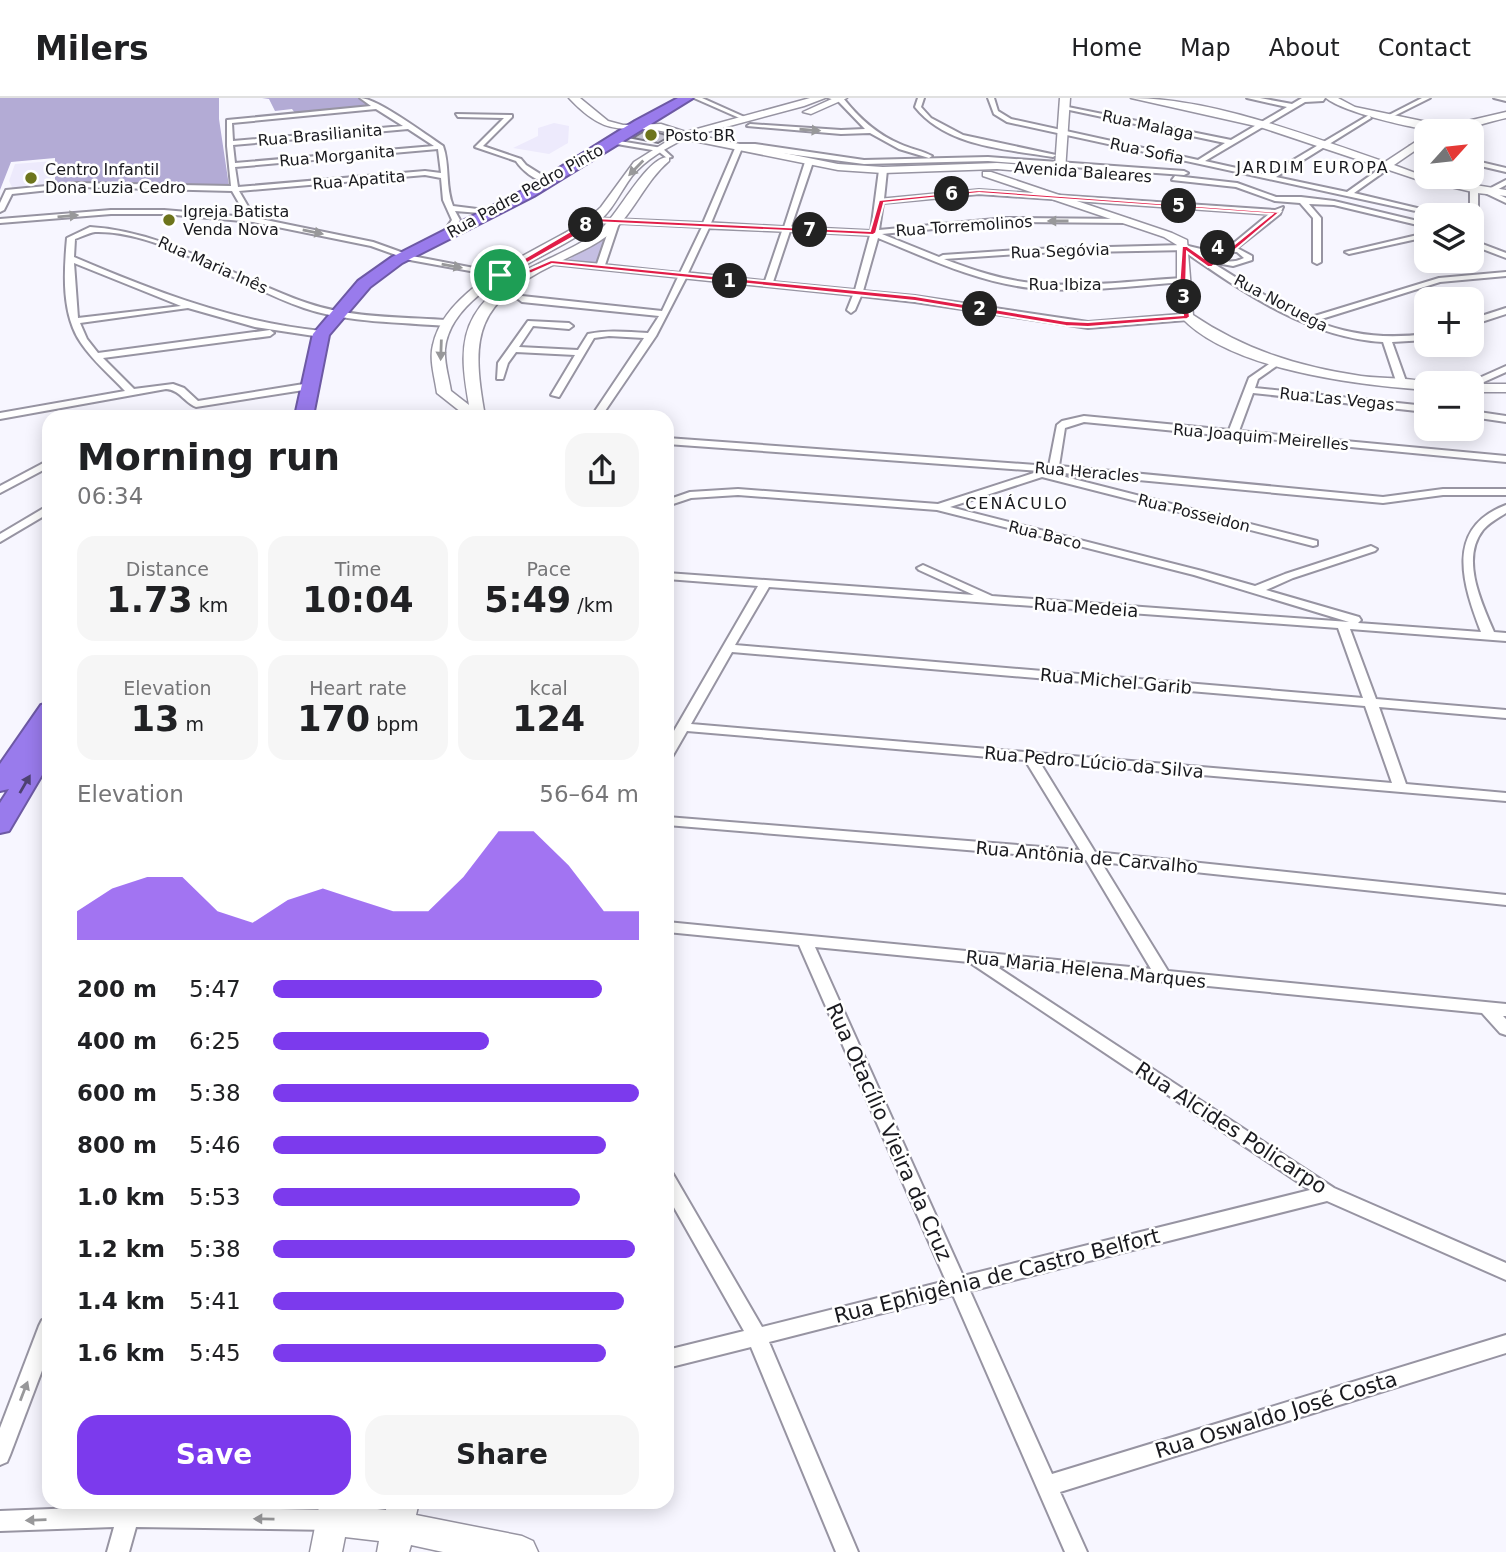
<!DOCTYPE html>
<meta charset="utf-8">
<style>
:root{--surface:#fff;--page:#f6f6f6;--text:#202124;--muted:#757577;--line:#e0e0e0;--accent:#7c3aed}
body{margin:0;font-family:"DejaVu Sans",sans-serif;background:var(--page);color:var(--text);height:100vh;display:flex;flex-direction:column;font-size:26px;white-space:nowrap}
*{box-sizing:border-box;margin:0}
p{font-size:23px;color:var(--muted)}
.icon{flex:none;width:38px;height:38px;fill:none;stroke:currentColor;stroke-width:2;stroke-linecap:round;stroke-linejoin:round}
.map{position:relative;flex:1;overflow:hidden}
.sheet{position:absolute;left:42px;top:312px;width:632px;height:1099px;display:flex;flex-direction:column;background:var(--surface);border-radius:21px;box-shadow:0 4px 18px #0003}
.sheet>*{flex:none}
.needle{width:46px;rotate:63deg}
.controls{position:absolute;left:1414px;top:21px;display:grid;gap:14px}
.controls a{display:grid;place-items:center;width:70px;height:70px;border-radius:14px;background:var(--surface);box-shadow:0 4px 18px #0003;font-size:35px}
.pin{position:absolute;display:grid;place-items:center;width:60px;height:60px;color:#fff;margin:-30px;border:4px solid #fff;border-radius:50%;box-shadow:0 2px 7px #0007}
.km{position:absolute;width:35px;height:35px;margin:-18px;border-radius:50%;background:#222;color:#fff;font-size:19px;line-height:35px;text-align:center}
.round{display:grid;place-items:center;flex:none;width:74px;height:74px;border-radius:21px;background:var(--page)}
.summary{display:flex;align-items:center;justify-content:space-between;height:119px;padding:0 35px}
h1{font-size:38px;font-weight:700;line-height:52px}
.figures{display:grid;grid-template-columns:repeat(3,1fr);gap:10px;height:119px;padding:7px 35px}
.figures div{display:grid;align-content:center;border-radius:18px;background:var(--page);text-align:center}
.figures b{font-size:35px;font-weight:700}
.figures small{font-size:19px;font-weight:400}
.figures p{font-size:19px}
.chart{height:196px;padding:14px 35px}
.chart p{display:flex;justify-content:space-between}
.chart svg{width:100%;height:126px;margin-top:7px;fill:var(--accent);opacity:.7}
.button{display:flex;gap:14px;margin-top:auto;padding:14px 35px}
.button a{flex:1;height:80px;border-radius:21px;background:var(--accent);color:#fff;font-size:28px;font-weight:700;line-height:80px;text-align:center}
.button a+a{background:var(--page);color:var(--text)}
ul{padding:0 35px;list-style:none;font-size:23px}
li{display:grid;grid-template-columns:112px 84px 1fr;align-items:center;height:52px}
li i{height:18px;border-radius:9px;background:var(--accent)}
header{display:flex;align-items:center;gap:42px;box-sizing:border-box;height:98px;padding:0 35px;background:var(--surface);border-bottom:2px solid var(--line)}
header strong{font-size:33px}
nav{display:flex;gap:38px;margin-inline-start:auto;font-size:24px}
.map>svg:first-child{display:block}
.built{fill:#edeafc}
.green{fill:#c5bfe3}
.forest{fill:#b3abd5}
.building{fill:#c4c2d0;stroke:#7a7885;stroke-width:2}
.lines{fill:none;stroke-linecap:round;stroke-linejoin:round}
.street-casing{stroke:#9794a2;stroke-width:4}
.secondary-casing{stroke:#9794a2;stroke-width:3}
.highway-casing{stroke:#6d59a4;stroke-width:4}
.street{fill:#fff;fill-rule:evenodd}
.secondary{fill:#fff;fill-rule:evenodd}
.highway{fill:#997bec;fill-rule:evenodd}
.oneway{fill:#98989a}
.oneway2{fill:#4d4171}
.route{fill:#e11d48;stroke:#fff;stroke-width:2;fill-rule:evenodd}
.poi-dot{fill:#6d741c;stroke:#fff;stroke-width:2.5}
.labels{text-anchor:middle;dominant-baseline:central;stroke-width:5;stroke-linejoin:round;paint-order:stroke}
.far-street-label{font-size:16px;fill:#1a1a1f;stroke:#fff}
.far-poi-label{font-size:16px;fill:#1a1a1f;stroke:#fff;text-anchor:start}
.far-neighbourhood-label{font-size:16px;letter-spacing:2px;fill:#1a1a1f;stroke:#fff}
.street-label{font-size:18px;fill:#1a1a1f;stroke:#fff}
.near-street-label{font-size:21px;fill:#1a1a1f;stroke:#fff}
</style>
<header>
<strong>Milers</strong>
<nav><a>Home</a><a>Map</a><a>About</a><a>Contact</a></nav>
</header>
<div class="map">
<svg width="1506" height="1454" viewBox="0 0 1506 1454">
<rect width="100%" height="100%" fill="#f7f6ff"/>
<g class="built">
<path d="M554 25 569 28 568 45 549 56 513 50 538 38V30Z"/>
<path d="M53 63 50 87 13 91 9 83 15 66Z"/>
</g>
<path class="green" d="M613 127 598 167 566 164 567 163Z"/>
<g class="forest">
<path d="M0 0H219V21L229 88 91 84 55 87V60L11 64 0 92Z"/>
<path d="M262 0H358L374 8 295 15 292 11 275 13 269 1Z"/>
</g>
<path class="building" d="M643 34 659 35 670 38 658 45 633 40Z"/>
<g class="lines">
<defs>
<g id="street">
<path d="M360 0C377 0 425 36 443 48 450 67 445 89 453 108L477 111H480V115L455 113 460 122 448 140H442L441 138 452 122 443 102 441 80 425 77 239 93 253 117 256 120 373 144 412 158 500 175H503V179L410 162 371 148 253 124 164 116H111L0 125V121L111 112H164L247 119 232 93 77 89 12 96 4 112 0 114V105L6 92 77 85 231 88 227 48V22L371 8ZM376 11 403 28 233 43 232 25ZM408 31 434 48 235 65 233 47ZM438 51 441 75 425 73 238 89 235 69Z"/>
<path d="M694 0H702L749 21 744 22Z"/>
<path d="M828 0H843C859 20 876 36 900 46 911 51 923 53 932 58L929 60 899 51 870 35 841 36 747 28 750 26 841 32 865 31 838 3Z"/>
<path d="M918 0H924L921 9 931 20 963 37 1056 57 1053 59C1006 51 947 49 915 9Z"/>
<path d="M988 0H994L998 13 1011 21 1198 62 1225 45 1060 10 1063 8 1231 42 1287 9 1247 0H1260L1292 6 1302 0H1325L1323 3 1305 4 1205 63 1268 77 1369 17 1371 20 1276 79 1347 94 1385 67 1388 71 1354 95 1438 115 1434 117 1007 24 994 16Z"/>
<path d="M1422 0H1430L1390 20 1385 19Z"/>
<path d="M1494 0H1506V3Z"/>
<path d="M456 16 512 17V19L483 48 521 61 526 67 545 79V83C535 83 522 72 516 63L475 49 504 20 458 19Z"/>
<path d="M607 41 662 50 672 59 667 60 658 53 605 44Z"/>
<path d="M739 46H755L864 62 988 59 1184 73 1188 75 1184 77 988 63 864 66 742 50 711 125 784 129 805 64 809 62 813 64 791 129 871 133 879 72 883 70 887 72 884 101 979 92 1275 112 1283 109 1280 116 1237 150 1252 158V162L1233 168 1211 164 1259 194 1308 220 1439 180 1506 174V178L1440 184 1315 223C1352 238 1387 241 1426 236V242L1392 244 1407 286 1402 289 1397 286 1383 244C1310 240 1246 196 1188 156V152L1034 155 944 161C973 172 1002 182 1032 185 1082 190 1132 183 1182 180L1186 182 1182 184C1132 188 1081 195 1031 190 977 184 927 160 878 140L863 193 915 198 1088 224 1187 216 1191 219 1187 222 1088 230 915 204 861 198 855 212 851 215 847 212 853 197 686 180 656 238 605 313V318H595V313L644 240 609 238 594 240 559 299 551 297 575 257 516 254 508 265 503 281H497L498 265 528 223 569 225 573 228 569 231 533 228 519 249 578 252 588 236C608 232 627 234 648 235L659 218 522 204 518 201 522 198 662 213 678 179 551 166 547 164 551 162 597 166 611 125 593 124H590V120L703 125 736 48ZM979 96 1269 116 1229 149 1212 148 1205 152 1184 147 1034 151 943 157 939 159 882 136 1006 124 1129 125V121H1126L1006 120 879 132 883 105ZM619 125 702 129 680 175 605 167ZM709 130 782 133 765 183 688 175ZM790 133 870 137 855 192 773 184ZM1214 153 1237 154 1244 160C1232 166 1220 164 1209 156Z"/>
<path d="M1410 48 1426 52V56L1408 51Z"/>
<path d="M1472 62 1506 70V74L1472 66Z"/>
<path d="M1175 78 1237 85 1276 99H1301L1334 103 1426 125V129L1334 107 1309 106 1321 120V164L1317 166 1313 164V120L1300 105 1275 103 1236 89 1172 82Z"/>
<path d="M1506 82V87L1493 94 1506 100V105L1483 94Z"/>
<path d="M1474 90 1478 92V113L1474 115 1470 113V92Z"/>
<path d="M90 129C170 134 234 180 307 205 351 220 400 219 446 222L450 225 446 228C399 224 349 225 304 210 241 189 161 132 95 134 88 135 81 139 75 141L74 159C154 193 233 224 321 233L325 236 321 239 255 229 188 210 80 225 87 241 98 255 270 232 274 235 270 238 103 260 134 291 173 286 184 290 198 303 310 285 315 288 310 291 196 309C184 304 180 292 166 291L0 321V315L125 293C110 277 93 263 81 245 61 216 64 173 67 140ZM74 165 181 208 78 220Z"/>
<path d="M1426 135V139L1349 156 1345 154Z"/>
<path d="M1472 142 1506 155V160L1472 147Z"/>
<path d="M1506 210V216L1472 227V221Z"/>
<path d="M1275 262 1280 265 1278 267 1258 281 1255 290 1426 308V314L1253 295 1239 333 1506 358V364L1236 338 1232 340 1227 338 1084 324 1065 330 1059 368 1383 399 1443 391H1506V397H1443L1383 405 1042 373 1317 443V447L1313 448 1042 379 950 409 1202 473 1255 488 1285 476 1371 448 1377 451 1375 453 1293 480 1266 492 1359 519 1361 522 1358 525 1481 534C1463 487 1444 430 1506 407V415C1498 420 1489 425 1483 432 1460 461 1482 506 1494 534L1506 535V543L1350 531 1376 601 1506 612V620L1379 609 1406 686 1506 695V703L1039 663 1095 754 1506 797V807L1101 764 1168 873 1506 906V918H1503L1506 921V937L1500 935 1482 915 994 867 1334 1090 1506 1165V1182L1327 1103 970 1193 1052 1376 1506 1237V1255L1060 1394 1087 1454H1065L953 1197 769 1244 858 1454H836L751 1249 667 1270V1252L744 1233 667 1097V1074L673 1076 762 1229 946 1183 799 847 667 834V824L1151 871 1086 762 667 727V719L1080 752 1025 662 687 633 672 659 667 660V645L758 488 667 481V475L974 497 919 472 917 470 923 467 992 498 1349 524 1194 477 937 412 738 397 691 400 667 408V402L690 394 738 391 938 406 1040 373 667 346V340L1049 368 1057 327 1062 323 1084 318 1229 332 1249 280ZM769 489 1338 530 1363 600 735 547ZM732 554 1365 608 1392 685 691 626ZM815 849 969 864 1310 1092 963 1178Z"/>
<path d="M1506 268V274L1475 288 1472 289V285H1468Z"/>
<path d="M1472 313 1506 318V324L1472 319Z"/>
<path d="M49 362V369L0 395V388Z"/>
<path d="M49 407V415L0 444V436Z"/>
<path d="M49 1219V1254L10 1357 7 1364 0 1367V1330L39 1228 42 1222Z"/>
<path d="M128 1408 332 1412 340 1415 343 1422 340 1429 332 1432 136 1429 129 1454H107L114 1429 0 1433V1413Z"/>
</g>
<g id="secondary">
<path d="M569 0H580L608 23 623 27 661 26 686 34 810 0H825L804 8 696 37 838 66 883 69 997 65 1055 69 1060 0H1070L1065 73 1060 76 997 71 883 75 838 72 684 41C665 51 646 61 632 78 620 94 613 112 597 125 554 159 451 189 445 251 444 265 449 280 451 293L469 307C464 278 458 245 474 218 502 170 561 163 601 131 618 117 648 57 669 59V63C644 84 633 118 607 138 591 150 572 157 555 166 476 205 470 236 485 318H466L437 295C435 280 429 262 433 247 446 186 539 153 587 122L601 109 634 64 677 37C627 21 614 48 569 0Z"/>
<path d="M834 0H847L811 16 803 14Z"/>
<path d="M1131 0C1212 0 1308 38 1385 64L1426 37V45L1394 67 1426 79 1506 92V98L1477 95 1416 81 1260 29Z"/>
<path d="M1326 0H1338L1355 9 1446 28 1506 14V20C1487 24 1467 32 1448 33 1428 35 1344 15 1326 0Z"/>
<path d="M983 74H991L1172 135 1187 142 1193 217C1245 252 1299 269 1361 278 1383 281 1409 279 1431 285H1426V292C1357 287 1230 272 1181 219L1177 191V147L1164 139 983 78Z"/>
<rect x="1472" y="286" width="34" height="8"/>
<path d="M320 1404H352L351 1408 386 1412 387 1404H419L416 1417 522 1438 533 1443 538 1454H443L411 1447 409 1454H377L379 1443 345 1439 342 1454H310Z"/>
</g>
<g id="highway">
<path d="M678 0H693L534 98 402 165 370 189 329 237 313 318H295L313 236 358 183 392 159 524 92 635 23Z"/>
<path d="M49 605V630L44 638 49 637V665L9 733 0 735V705L9 691 0 693V666L41 607Z"/>
</g>
</defs>
<use href="#street" class="street-casing"/>
<use href="#secondary" class="secondary-casing"/>
<use href="#highway" class="highway-casing"/>
<use href="#street" class="street"/>
<use href="#secondary" class="secondary"/>
<use href="#highway" class="highway"/>
</g>
<defs><path id="oneway-solid" d="M-6-.8H1V-3.2L6.5 0L1 3.2V.8H-6Z" transform="scale(1.75)"/></defs>
<g class="oneway">
<use href="#oneway-solid" transform="translate(810 32) rotate(4)"/>
<use href="#oneway-solid" transform="translate(636 70) rotate(134)"/>
<use href="#oneway-solid" transform="translate(68 118) rotate(-5)"/>
<use href="#oneway-solid" transform="translate(1058 123) rotate(-180)"/>
<use href="#oneway-solid" transform="translate(313 134) rotate(11)"/>
<use href="#oneway-solid" transform="translate(452 168) rotate(10)"/>
<use href="#oneway-solid" transform="translate(441 252) rotate(92)"/>
<use href="#oneway-solid" transform="translate(24 1293) rotate(-69)"/>
<use href="#oneway-solid" transform="translate(264 1421) rotate(-179)"/>
<use href="#oneway-solid" transform="translate(36 1422) rotate(178)"/>
</g>
<use class="oneway2" href="#oneway-solid" transform="translate(25 686) rotate(-60)"/>
<path class="route" d="M979 92 1280 114 1235 152 1208 155 1218 163 1212 169H1208L1187 154 1186 191 1190 219 1187 221 1088 229 1066 228 915 203 552 166 532 175 500 179 496 177 593 120 870 133 879 102ZM979 95 1272 116 1231 149 1212 148 1202 153 1203 159 1187 148H1182L1179 191 1183 217 1088 224 1066 223 915 198 551 162 530 171 511 174 575 138 594 124 873 137 876 135 884 105Z"/>
<g class="poi-dot">
<circle cx="651" cy="37" r="7"/>
<circle cx="31" cy="80" r="7"/>
<circle cx="169" cy="122" r="7"/>
</g>
<g class="labels">
<g class="far-street-label">
<text transform="translate(1148 27) rotate(12)">Rua Malaga</text>
<text transform="translate(320 37) rotate(-5)">Rua Brasilianita</text>
<text transform="translate(1147 53) rotate(12)">Rua Sofia</text>
<text transform="translate(337 58) rotate(-5)">Rua Morganita</text>
<text transform="translate(1083 74) rotate(4)">Avenida Baleares</text>
<text transform="translate(359 82) rotate(-5)">Rua Apatita</text>
<text transform="translate(525 93) rotate(-29)">Rua Padre Pedro Pinto</text>
<text transform="translate(964 128) rotate(-4)">Rua Torremolinos</text>
<text transform="translate(1060 153) rotate(-2)">Rua Segóvia</text>
<text transform="translate(213 167) rotate(24)">Rua Maria Inês</text>
<text x="1065" y="186">Rua Ibiza</text>
<text transform="translate(1281 205) rotate(28)">Rua Noruega</text>
<text transform="translate(1337 301) rotate(6)">Rua Las Vegas</text>
<text transform="translate(1261 339) rotate(5)">Rua Joaquim Meirelles</text>
<text transform="translate(1087 374) rotate(5)">Rua Heracles</text>
<text transform="translate(1194 415) rotate(14)">Rua Posseidon</text>
<text transform="translate(1045 437) rotate(14)">Rua Baco</text>
</g>
<g class="far-poi-label">
<text x="665" y="37">Posto BR</text>
<text x="45" y="71">Centro Infantil<tspan x="45" dy="18">Dona Luzia Cedro</tspan></text>
<text x="183" y="113">Igreja Batista<tspan x="183" dy="18">Venda Nova</tspan></text>
</g>
<g class="far-neighbourhood-label">
<text x="1313" y="69">JARDIM EUROPA</text>
<text x="1017" y="405">CENÁCULO</text>
</g>
<g class="street-label">
<text transform="translate(1086 509) rotate(4)">Rua Medeia</text>
<text transform="translate(1116 583) rotate(5)">Rua Michel Garib</text>
<text transform="translate(1094 664) rotate(5)">Rua Pedro Lúcio da Silva</text>
<text transform="translate(1087 759) rotate(5)">Rua Antônia de Carvalho</text>
<text transform="translate(1086 871) rotate(6)">Rua Maria Helena Marques</text>
</g>
<g class="near-street-label">
<text transform="translate(1231 1030) rotate(33)">Rua Alcides Policarpo</text>
<text transform="translate(889 1034) rotate(66)">Rua Otacílio Vieira da Cruz</text>
<text transform="translate(997 1178) rotate(-14)">Rua Ephigênia de Castro Belfort</text>
<text transform="translate(1276 1317) rotate(-17)">Rua Oswaldo José Costa</text>
</g>
</g>
</svg>
<div class="controls">
<a><svg class="needle" viewBox="-14 -14 28 28"><path d="M0-13l5 13h-10z" fill="#e53935"/><path d="M0 13l5-13h-10z" fill="#757577"/></svg></a>
<a><svg class="icon" aria-label="layers" viewBox="0 0 24 24"><path d="M12 4l9 5-9 5-9-5zM3 14l9 5 9-5"/></svg></a>
<a>+</a>
<a>−</a>
</div>
<div class="pin" style="left:500px;top:177px;background:#1e9e55"><svg class="icon" aria-label="arrive" viewBox="0 0 24 24"><path d="M6 21V4h12l-3 4 3 4H6"/></svg></div>
<b class="km" style="left:730px;top:183px">1</b>
<b class="km" style="left:980px;top:211px">2</b>
<b class="km" style="left:1184px;top:199px">3</b>
<b class="km" style="left:1218px;top:150px">4</b>
<b class="km" style="left:1179px;top:108px">5</b>
<b class="km" style="left:952px;top:96px">6</b>
<b class="km" style="left:810px;top:132px">7</b>
<b class="km" style="left:586px;top:127px">8</b>
<section class="sheet">
<div class="summary"><div><h1>Morning run</h1><p>06:34</p></div><a class="round"><svg class="icon" aria-label="share" viewBox="0 0 24 24"><path d="M12 15V3M7 8l5-5 5 5M5 13v7h14v-7"/></svg></a></div>
<div class="figures">
<div><p>Distance</p><b>1.73<small> km</small></b></div>
<div><p>Time</p><b>10:04</b></div>
<div><p>Pace</p><b>5:49<small> /km</small></b></div>
</div>
<div class="figures">
<div><p>Elevation</p><b>13<small> m</small></b></div>
<div><p>Heart rate</p><b>170<small> bpm</small></b></div>
<div><p>kcal</p><b>124</b></div>
</div>
<div class="chart"><p><span>Elevation</span>56–64 m</p>
<svg viewBox="0 0 160 44" preserveAspectRatio="none"><path d="M0 44V34L10 26L20 22L30 22L40 34L50 38L60 30L70 26L80 30L90 34L100 34L110 22L120 6L130 6L140 18L150 34L160 34V44z"/></svg>
</div>
<ul>
<li><b>200 m</b>5:47<i style="width:90%"></i></li>
<li><b>400 m</b>6:25<i style="width:59%"></i></li>
<li><b>600 m</b>5:38<i style="width:100%"></i></li>
<li><b>800 m</b>5:46<i style="width:91%"></i></li>
<li><b>1.0 km</b>5:53<i style="width:84%"></i></li>
<li><b>1.2 km</b>5:38<i style="width:99%"></i></li>
<li><b>1.4 km</b>5:41<i style="width:96%"></i></li>
<li><b>1.6 km</b>5:45<i style="width:91%"></i></li>
</ul>
<div class="button"><a>Save</a><a>Share</a></div>
</section>
</div>
